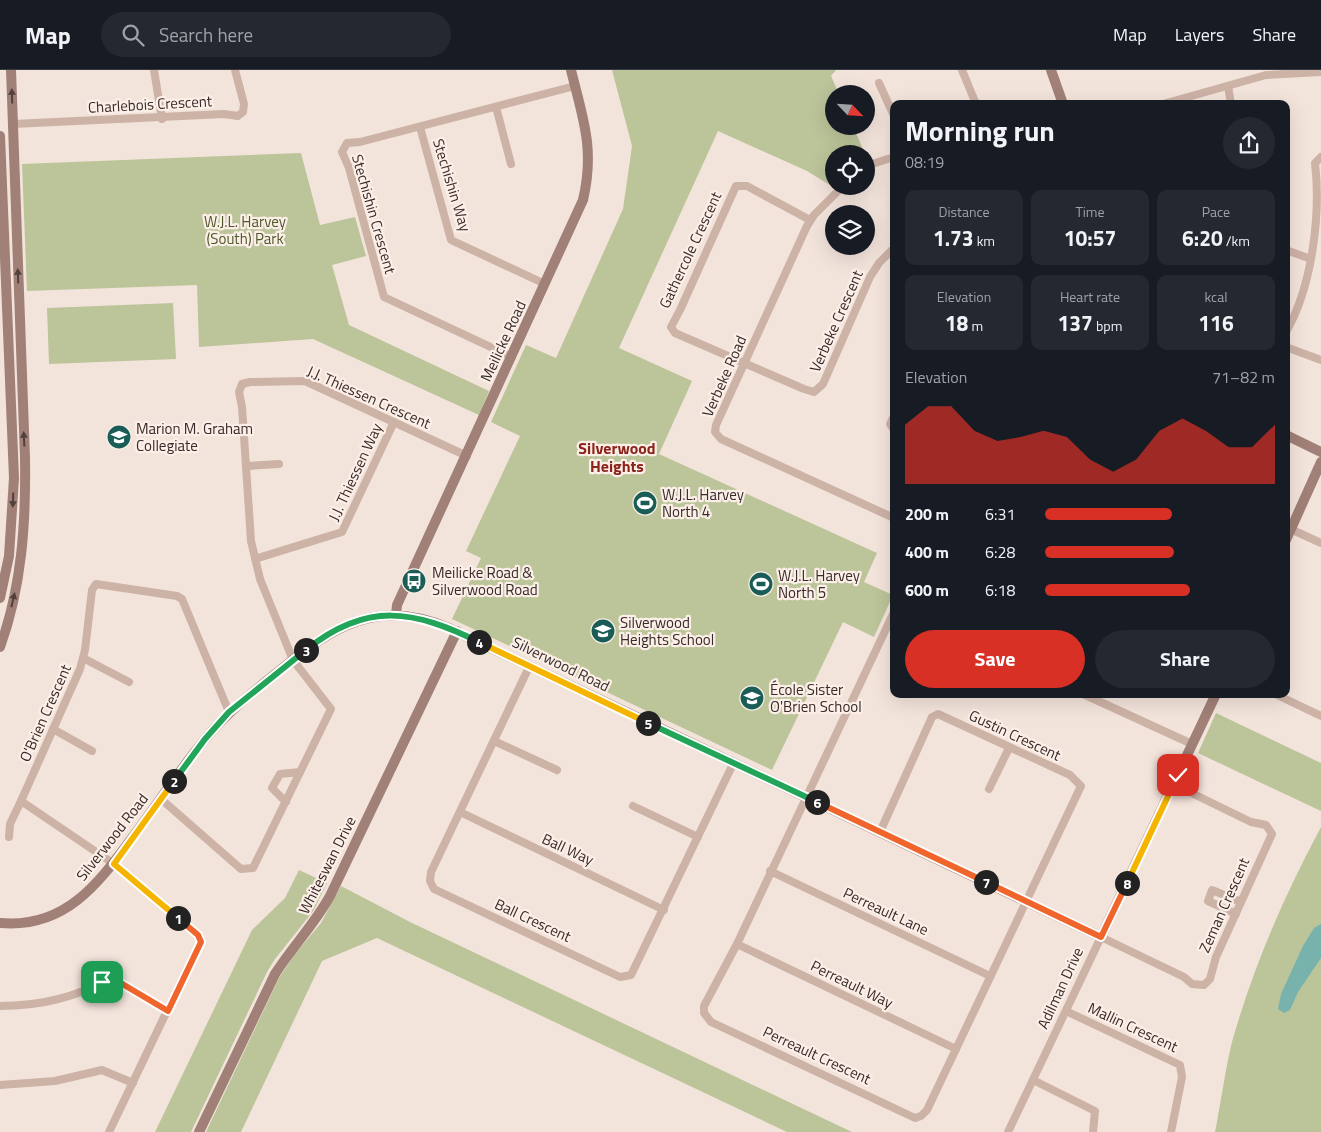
<!DOCTYPE html>
<meta charset="utf-8">
<style>
:root{--surface:#171b24;--page:#242831;--text:#f1f3f6;--muted:#9ea1a6;--line:#363941;--accent:#d93025}
body{margin:0;font-family:"Titillium Web",sans-serif;background:var(--page);color:var(--text);height:100vh;display:flex;flex-direction:column;font-size:19px;white-space:nowrap}
*{box-sizing:border-box;margin:0}
p{font-size:16px;color:var(--muted)}
.icon{flex:none;width:28px;height:28px;fill:none;stroke:currentColor;stroke-width:2;stroke-linecap:round;stroke-linejoin:round}
.map{position:relative;flex:1;overflow:hidden}
.drawer{position:absolute;left:890px;top:30px;width:400px;height:598px;display:flex;flex-direction:column;background:var(--surface);border-radius:10px;box-shadow:0 5px 20px #0002}
.drawer>*{flex:none}
.needle{width:32px;rotate:115deg}
.controls{position:absolute;left:825px;top:15px;display:grid;gap:10px}
.controls a{display:grid;place-items:center;width:50px;height:50px;border-radius:50%;background:var(--surface);box-shadow:0 5px 20px #0002;font-size:25px}
.pin{position:absolute;display:grid;place-items:center;width:42px;height:42px;color:#fff;margin:-21px;border-radius:10px;box-shadow:0 2px 8px #0006}
.km{position:absolute;width:25px;height:25px;margin:-12px;border-radius:50%;background:#222;color:#fff;font-size:14px;line-height:25px;text-align:center}
.round{display:grid;place-items:center;flex:none;width:52px;height:52px;border-radius:26px;background:var(--page)}
.headline{display:flex;align-items:center;justify-content:space-between;height:85px;padding:0 15px}
h1{font-size:28px;font-weight:700;line-height:38px}
.figures{display:grid;grid-template-columns:repeat(3,1fr);gap:8px;height:85px;padding:5px 15px}
.figures div{display:grid;align-content:center;border-radius:10px;background:var(--page);text-align:center}
.figures b{font-size:21px;font-weight:700}
.figures small{font-size:14px;font-weight:400}
.figures p{font-size:14px}
.chart{height:140px;padding:10px 15px}
.chart p{display:flex;justify-content:space-between}
.chart svg{width:100%;height:90px;margin-top:5px;fill:var(--accent);opacity:.7}
.button{display:flex;gap:10px;margin-top:auto;padding:10px 15px}
.button a{flex:1;height:58px;border-radius:30px;background:var(--accent);color:#fff;font-size:20px;font-weight:700;line-height:58px;text-align:center}
.button a+a{background:var(--page);color:var(--text)}
ul{padding:0 15px;list-style:none;font-size:16px}
li{display:grid;grid-template-columns:80px 60px 1fr;align-items:center;height:38px}
li i{height:12px;border-radius:6px;background:var(--accent)}
header{display:flex;align-items:center;gap:30px;box-sizing:border-box;height:70px;padding:0 25px;background:var(--surface);border-bottom:1px solid var(--line)}
header strong{font-size:24px}
nav{display:flex;gap:28px;margin-inline-start:auto;font-size:18px}
.search{width:350px;height:45px;background:var(--page);display:flex;align-items:center;gap:12px;box-sizing:border-box;padding:0 18px;border-radius:28px;color:var(--muted);font-size:19px}
.map>svg:first-child{display:block}
.green{fill:#bcc49a}
.water{fill:#78b2ac}
.lines{fill:none;stroke-linecap:round;stroke-linejoin:round}
.street{stroke:#cdb2a6;stroke-width:8}
.secondary{stroke:#a08077;stroke-width:10}
.oneway{fill:#52403c}
.split-1-casing{stroke:#fff;stroke-width:10}
.split-2-casing{stroke:#fff;stroke-width:10}
.split-3-casing{stroke:#fff;stroke-width:10}
.split-4-casing{stroke:#fff;stroke-width:10}
.split-5-casing{stroke:#fff;stroke-width:10}
.split-6-casing{stroke:#fff;stroke-width:10}
.split-7-casing{stroke:#fff;stroke-width:10}
.split-8-casing{stroke:#fff;stroke-width:10}
.split-9-casing{stroke:#fff;stroke-width:10}
.split-1{stroke:#f0652b;stroke-width:6}
.split-2{stroke:#f5b400;stroke-width:6}
.split-3{stroke:#22a559;stroke-width:6}
.split-4{stroke:#22a559;stroke-width:6}
.split-5{stroke:#f5b400;stroke-width:6}
.split-6{stroke:#22a559;stroke-width:6}
.split-7{stroke:#f0652b;stroke-width:6}
.split-8{stroke:#f0652b;stroke-width:6}
.split-9{stroke:#f5b400;stroke-width:6}
.labels{text-anchor:middle;dominant-baseline:central;stroke-width:4.5;stroke-linejoin:round;paint-order:stroke}
.street-label{font-size:15px;fill:#382a28;stroke:#fbefe8}
.park-label{font-size:15px;fill:#4e582a;stroke:#fbefe8}
.poi-label{font-size:15px;fill:#382a28;stroke:#fbefe8;text-anchor:start}
.neighbourhood-label{font-size:16px;font-weight:bold;fill:#8c241b;stroke:#fbefe8}
</style>
<header>
<strong>Map</strong>
<div class="search"><svg class="icon" aria-label="search" viewBox="0 0 24 24"><circle cx="10" cy="10" r="6"/><path d="M15 15l6 6"/></svg>Search here</div>
<nav><a>Map</a><a>Layers</a><a>Share</a></nav>
</header>
<div class="map">
<svg width="1321" height="1062" viewBox="0 0 1321 1062">
<rect width="100%" height="100%" fill="#f3e4db"/>
<g class="green">
<path d="M612 0H836L831 6 839 24H834V56H853L865 84H834L833 117 807 101 718 61 619 278 692 311 659 384 877 483 864 512 893 525 874 567 843 552 772 700 452 549 481 488 466 481 520 366 491 352 526 275 556 288 623 139 632 76Z"/>
<path d="M301 83 320 155 355 147 366 186 332 195 349 255 489 321 479 345 313 269 199 277 197 215 27 221 22 94Z"/>
<path d="M173 233 176 289 49 294 47 238Z"/>
<path d="M1216 643 1321 693V741L1198 683Z"/>
<path d="M1321 757V1062H1215C1221 1032 1225 1001 1232 972 1253 897 1284 826 1321 757Z"/>
<path d="M299 800 327 813 314 840 275 889 267 902 191 1062H155L252 860 285 828Z"/>
<path d="M341 816 410 852 852 1062H787L377 868 322 891 241 1062H206L279 908 295 884 321 853Z"/>
</g>
<path class="water" d="M1321 854V888L1298 922 1290 940 1284 943 1278 939 1281 924 1303 876 1314 858Z"/>
<g class="lines">
<g class="street">
<path d="M154 0 162 49"/>
<path d="M962 0 976 34"/>
<path d="M879 13 894 46"/>
<path d="M1228 16 1231 34"/>
<path d="M1163 34 1266 5 1321 2"/>
<path d="M496 37 511 94"/>
<path d="M13 54 224 44 238 46 243 42 244 34 235 0"/>
<path d="M420 57 451 170 545 214"/>
<path d="M866 96 894 87"/>
<path d="M843 116 814 145 807 156 716 355 715 362 721 369 894 448"/>
<path d="M810 150 747 116H736L680 240 671 257 675 263 804 319 814 322 823 314 870 207 879 193 894 178"/>
<path d="M1286 180 1311 189"/>
<path d="M1286 262C1312 217 1321 145 1315 93L1321 87"/>
<path d="M1286 277 1321 290"/>
<path d="M512 287 384 227 349 98 342 82 347 73 360 72 575 16"/>
<path d="M894 346 890 354 894 360"/>
<path d="M247 396 279 394"/>
<path d="M1286 457 1321 473"/>
<path d="M255 489 342 462 394 352"/>
<path d="M83 588 129 612"/>
<path d="M530 595 431 802 430 811 434 819 620 907 631 905 733 694"/>
<path d="M1083 624 1192 674"/>
<path d="M1275 624 1321 646"/>
<path d="M53 659 92 681"/>
<path d="M494 671 557 700"/>
<path d="M989 719 1009 678"/>
<path d="M161 729 241 799 253 798 331 639 293 590 260 509 251 471 242 337 239 322 242 314 250 312 305 311 467 386"/>
<path d="M286 732 272 718 280 704 300 702"/>
<path d="M633 736 698 767"/>
<path d="M460 742 664 840"/>
<path d="M880 762 932 647 938 644 1070 705 1081 716 927 1040 921 1046 915 1048 711 952 704 943V936L737 874 894 542"/>
<path d="M9 767 10 754 21 731"/>
<path d="M770 801 990 906"/>
<path d="M1236 844 1208 831 1212 820 1241 832"/>
<path d="M737 874 956 979"/>
<path d="M0 936C38 936 75 928 108 909H114L168 941"/>
<path d="M1066 941 1180 995 1182 1007 1171 1062"/>
<path d="M1033 1010 1095 1041 1093 1062"/>
<path d="M0 1015 55 1011 102 1000 133 1013"/>
<path d="M109 1062 201 870 198 865 114 794 21 731 80 599 85 580 92 520 96 514 177 526 182 529 229 642"/>
<path d="M1008 1062 1101 867 1184 907 1192 914 1204 915 1210 909 1216 887 1272 764 1266 755 1251 752 1173 714"/>
</g>
<g class="secondary">
<path d="M1051 0 1063 34"/>
<path d="M0 66 14 408 9 486 0 528"/>
<path d="M1286 365 1321 382"/>
<path d="M1286 470 1321 392"/>
<path d="M396 545 397 535 583 130C595 79 583 49 571 0"/>
<path d="M0 577C22 517 26 452 25 388L11 0"/>
<path d="M0 853C65 859 98 814 132 768 157 735 180 699 206 668 231 638 261 616 290 592 341 550 385 531 449 558L1101 867 1216 624"/>
<path d="M199 1062 275 904C292 877 314 855 330 826L457 561"/>
</g>
</g>
<defs><path id="oneway-solid" d="M-6-.8H1V-3.2L6.5 0L1 3.2V.8H-6Z" transform="scale(1.25)"/></defs>
<g class="oneway">
<use href="#oneway-solid" transform="translate(12 26) rotate(-92)"/>
<use href="#oneway-solid" transform="translate(18 206) rotate(-92)"/>
<use href="#oneway-solid" transform="translate(24 369) rotate(-93)"/>
<use href="#oneway-solid" transform="translate(13 430) rotate(92)"/>
<use href="#oneway-solid" transform="translate(13 530) rotate(-77)"/>
</g>
<g class="lines">
<defs>
<path id="split-1" d="M102 912 108 909H114L168 941 201 872 198 865 178 848"/>
<path id="split-2" d="M174 711 114 794 178 848"/>
<path id="split-3" d="M174 711 205 669 229 642 306 580"/>
<path id="split-4" d="M306 580C367 531 414 540 479 572"/>
<path id="split-5" d="M479 572 648 653"/>
<path id="split-6" d="M648 653 817 732"/>
<path id="split-7" d="M817 732 986 812"/>
<path id="split-8" d="M986 812 1101 867 1127 813"/>
<path id="split-9" d="M1127 813 1178 705"/>
</defs>
<use href="#split-1" class="split-1-casing"/>
<use href="#split-2" class="split-2-casing"/>
<use href="#split-3" class="split-3-casing"/>
<use href="#split-4" class="split-4-casing"/>
<use href="#split-5" class="split-5-casing"/>
<use href="#split-6" class="split-6-casing"/>
<use href="#split-7" class="split-7-casing"/>
<use href="#split-8" class="split-8-casing"/>
<use href="#split-9" class="split-9-casing"/>
<use href="#split-1" class="split-1"/>
<use href="#split-2" class="split-2"/>
<use href="#split-3" class="split-3"/>
<use href="#split-4" class="split-4"/>
<use href="#split-5" class="split-5"/>
<use href="#split-6" class="split-6"/>
<use href="#split-7" class="split-7"/>
<use href="#split-8" class="split-8"/>
<use href="#split-9" class="split-9"/>
</g>
<defs>
<symbol id="school-disc" viewBox="-11 -11 22 22"><circle r="9.5" fill="#1a5d56" stroke="#fbefe8"/><path d="M0-5L7-2L0 1L-7-2ZM-4 1L0 2.5L4 1V4Q0 6-4 4Z" fill="#fff"/></symbol>
<symbol id="stadium-disc" viewBox="-11 -11 22 22"><circle r="9.5" fill="#1a5d56" stroke="#fbefe8"/><path d="M0-5a6.5 5 0 1 0 0 10a6.5 5 0 1 0 0-10ZM-3.5-1.8h7v3.6h-7Z" fill="#fff"/></symbol>
<symbol id="bus-disc" viewBox="-11 -11 22 22"><circle r="9.5" fill="#1a5d56" stroke="#fbefe8"/><path d="M-5-6H5V4H4V6H2V4H-2V6H-4V4H-5ZM-3.5-4V0h7V-4ZM-3.5 1.2v1.5H-2V1.2ZM2 1.2v1.5H3.5V1.2Z" fill="#fff"/></symbol>
</defs>
<g fill-rule="evenodd">
<use href="#school-disc" x="105" y="353" width="28" height="28"/>
<use href="#stadium-disc" x="631" y="419" width="28" height="28"/>
<use href="#bus-disc" x="400" y="497" width="28" height="28"/>
<use href="#stadium-disc" x="747" y="500" width="28" height="28"/>
<use href="#school-disc" x="589" y="547" width="28" height="28"/>
<use href="#school-disc" x="738" y="614" width="28" height="28"/>
</g>
<g class="labels">
<g class="street-label">
<text transform="translate(150 34) rotate(-3)">Charlebois Crescent</text>
<text transform="translate(452 115) rotate(73)">Stechishin Way</text>
<text transform="translate(374 144) rotate(74)">Stechishin Crescent</text>
<text transform="translate(690 180) rotate(-65)">Gathercole Crescent</text>
<text transform="translate(836 251) rotate(-66)">Verbeke Crescent</text>
<text transform="translate(503 271) rotate(-65)">Meilicke Road</text>
<text transform="translate(724 306) rotate(-66)">Verbeke Road</text>
<text transform="translate(369 327) rotate(24)">J.J. Thiessen Crescent</text>
<text transform="translate(355 402) rotate(-65)">J.J. Thiessen Way</text>
<text transform="translate(561 594) rotate(26)">Silverwood Road</text>
<text transform="translate(45 643) rotate(-66)">O'Brien Crescent</text>
<text transform="translate(1015 665) rotate(25)">Gustin Crescent</text>
<text transform="translate(112 767) rotate(-52)">Silverwood Road</text>
<text transform="translate(568 779) rotate(25)">Ball Way</text>
<text transform="translate(327 795) rotate(-63)">Whiteswan Drive</text>
<text transform="translate(1224 835) rotate(-66)">Zeman Crescent</text>
<text transform="translate(886 841) rotate(25)">Perreault Lane</text>
<text transform="translate(533 850) rotate(25)">Ball Crescent</text>
<text transform="translate(852 914) rotate(26)">Perreault Way</text>
<text transform="translate(1060 918) rotate(-65)">Adilman Drive</text>
<text transform="translate(1133 957) rotate(25)">Mallin Crescent</text>
<text transform="translate(817 985) rotate(25)">Perreault Crescent</text>
</g>
<g class="park-label">
<text x="245" y="151">W.J.L. Harvey<tspan x="245" dy="17">(South) Park</tspan></text>
</g>
<g class="poi-label">
<text x="136" y="358">Marion M. Graham<tspan x="136" dy="17">Collegiate</tspan></text>
<text x="662" y="424">W.J.L. Harvey<tspan x="662" dy="17">North 4</tspan></text>
<text x="432" y="502">Meilicke Road &amp;<tspan x="432" dy="17">Silverwood Road</tspan></text>
<text x="778" y="505">W.J.L. Harvey<tspan x="778" dy="17">North 5</tspan></text>
<text x="620" y="552">Silverwood<tspan x="620" dy="17">Heights School</tspan></text>
<text x="770" y="619">École Sister<tspan x="770" dy="17">O'Brien School</tspan></text>
</g>
<g class="neighbourhood-label">
<text x="617" y="378">Silverwood<tspan x="617" dy="18">Heights</tspan></text>
</g>
</g>
</svg>
<div class="controls">
<a><svg class="needle" viewBox="-14 -14 28 28"><path d="M0-13l5 13h-10z" fill="#e53935"/><path d="M0 13l5-13h-10z" fill="#9ea1a6"/></svg></a>
<a><svg class="icon" aria-label="locate" viewBox="0 0 24 24"><circle cx="12" cy="12" r="6"/><path d="M12 2v4M12 18v4M2 12h4M18 12h4"/></svg></a>
<a><svg class="icon" aria-label="layers" viewBox="0 0 24 24"><path d="M12 4l9 5-9 5-9-5zM3 14l9 5 9-5"/></svg></a>
</div>
<div class="pin" style="left:102px;top:912px;background:#1e9e55"><svg class="icon" aria-label="arrive" viewBox="0 0 24 24"><path d="M6 21V4h12l-3 4 3 4H6"/></svg></div>
<div class="pin" style="left:1178px;top:705px;background:#d93025"><svg class="icon" aria-label="check" viewBox="0 0 24 24"><path d="M5 12l5 5 9-10"/></svg></div>
<b class="km" style="left:178px;top:848px">1</b>
<b class="km" style="left:174px;top:711px">2</b>
<b class="km" style="left:306px;top:580px">3</b>
<b class="km" style="left:479px;top:572px">4</b>
<b class="km" style="left:648px;top:653px">5</b>
<b class="km" style="left:817px;top:732px">6</b>
<b class="km" style="left:986px;top:812px">7</b>
<b class="km" style="left:1127px;top:813px">8</b>
<section class="drawer">
<div class="headline"><div><h1>Morning run</h1><p>08:19</p></div><a class="round"><svg class="icon" aria-label="share" viewBox="0 0 24 24"><path d="M12 15V3M7 8l5-5 5 5M5 13v7h14v-7"/></svg></a></div>
<div class="figures">
<div><p>Distance</p><b>1.73<small> km</small></b></div>
<div><p>Time</p><b>10:57</b></div>
<div><p>Pace</p><b>6:20<small> /km</small></b></div>
</div>
<div class="figures">
<div><p>Elevation</p><b>18<small> m</small></b></div>
<div><p>Heart rate</p><b>137<small> bpm</small></b></div>
<div><p>kcal</p><b>116</b></div>
</div>
<div class="chart"><p><span>Elevation</span>71–82 m</p>
<svg viewBox="0 0 160 44" preserveAspectRatio="none"><path d="M0 44V15L10 6L20 6L30 18L40 23L50 21L60 18L70 21L80 32L90 38L100 32L110 18L120 12L130 18L140 26L150 26L160 15V44z"/></svg>
</div>
<ul>
<li><b>200 m</b>6:31<i style="width:55%"></i></li>
<li><b>400 m</b>6:28<i style="width:56%"></i></li>
<li><b>600 m</b>6:18<i style="width:63%"></i></li>
</ul>
<div class="button"><a>Save</a><a>Share</a></div>
</section>
</div>
